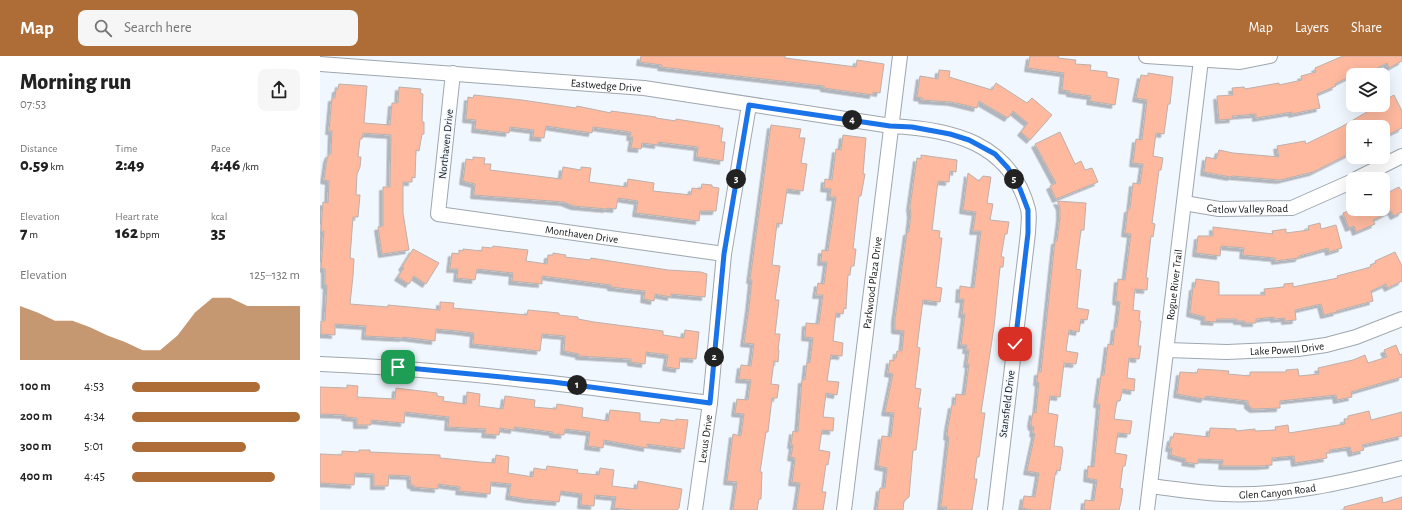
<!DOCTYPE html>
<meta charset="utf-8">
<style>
:root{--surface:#fff;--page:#f6f6f6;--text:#222;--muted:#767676;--accent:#ae6d37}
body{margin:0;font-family:"Alegreya Sans",sans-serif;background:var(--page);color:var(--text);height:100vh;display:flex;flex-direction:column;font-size:15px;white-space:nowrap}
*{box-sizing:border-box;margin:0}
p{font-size:13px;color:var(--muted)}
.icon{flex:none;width:22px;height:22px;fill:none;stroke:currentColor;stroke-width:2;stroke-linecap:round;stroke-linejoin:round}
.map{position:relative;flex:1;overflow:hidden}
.sheet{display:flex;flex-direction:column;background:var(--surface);width:320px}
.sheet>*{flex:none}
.buttons{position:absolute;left:1026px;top:12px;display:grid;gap:8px}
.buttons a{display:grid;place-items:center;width:44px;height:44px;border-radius:8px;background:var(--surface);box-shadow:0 4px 16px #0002;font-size:20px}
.pin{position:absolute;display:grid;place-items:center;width:34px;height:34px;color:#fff;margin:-17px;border-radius:8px;box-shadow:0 2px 6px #0006}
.km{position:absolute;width:20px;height:20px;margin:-10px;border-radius:50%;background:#222;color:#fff;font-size:11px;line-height:20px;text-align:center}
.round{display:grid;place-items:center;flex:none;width:42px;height:42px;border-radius:8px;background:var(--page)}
.overview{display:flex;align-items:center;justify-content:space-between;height:68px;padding:0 20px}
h1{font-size:22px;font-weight:800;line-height:30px}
.stats{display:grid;grid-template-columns:repeat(3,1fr);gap:6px;height:68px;padding:4px 20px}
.stats div{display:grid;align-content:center}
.stats b{font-size:17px;font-weight:800}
.stats small{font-size:11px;font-weight:400}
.stats p{font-size:11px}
.chart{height:112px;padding:8px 20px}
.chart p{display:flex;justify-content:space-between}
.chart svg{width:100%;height:72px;margin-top:4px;fill:var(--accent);opacity:.7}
ul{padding:0 20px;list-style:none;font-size:13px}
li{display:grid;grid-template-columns:64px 48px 1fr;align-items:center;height:30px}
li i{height:10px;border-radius:5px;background:var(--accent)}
header{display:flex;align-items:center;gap:24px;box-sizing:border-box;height:56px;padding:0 20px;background:var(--accent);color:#fff}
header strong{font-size:19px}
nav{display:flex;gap:22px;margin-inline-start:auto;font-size:14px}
.search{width:280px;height:36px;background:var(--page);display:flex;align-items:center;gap:10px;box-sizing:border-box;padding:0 14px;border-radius:8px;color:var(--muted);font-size:15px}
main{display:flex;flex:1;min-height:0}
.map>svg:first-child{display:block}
.building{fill:#feb99f;stroke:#bcb0ab;filter:url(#shadow)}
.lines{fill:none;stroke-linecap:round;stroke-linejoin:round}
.street-casing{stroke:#9ea6af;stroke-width:16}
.street{stroke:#fff;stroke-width:14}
.route-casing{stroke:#fff;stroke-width:8}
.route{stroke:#1a73e8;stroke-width:5}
.labels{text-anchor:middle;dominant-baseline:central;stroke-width:3;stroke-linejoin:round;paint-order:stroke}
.street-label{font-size:11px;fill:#121518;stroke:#f1f7ff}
</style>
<header>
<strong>Map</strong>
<div class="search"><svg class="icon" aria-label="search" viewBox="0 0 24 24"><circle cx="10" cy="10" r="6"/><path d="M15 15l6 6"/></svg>Search here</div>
<nav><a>Map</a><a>Layers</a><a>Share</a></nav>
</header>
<main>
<section class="sheet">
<div class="overview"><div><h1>Morning run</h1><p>07:53</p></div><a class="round"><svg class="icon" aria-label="share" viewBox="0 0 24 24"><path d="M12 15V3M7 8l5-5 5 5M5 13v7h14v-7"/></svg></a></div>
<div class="stats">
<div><p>Distance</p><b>0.59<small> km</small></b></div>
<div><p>Time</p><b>2:49</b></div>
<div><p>Pace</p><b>4:46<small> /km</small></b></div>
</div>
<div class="stats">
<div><p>Elevation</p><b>7<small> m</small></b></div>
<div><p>Heart rate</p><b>162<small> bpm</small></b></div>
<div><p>kcal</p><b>35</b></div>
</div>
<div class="chart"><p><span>Elevation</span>125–132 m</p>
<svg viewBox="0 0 160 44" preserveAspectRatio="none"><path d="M0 44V11L10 15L20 20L30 20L40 24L50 29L60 33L70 38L80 38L90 29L100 15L110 6L120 6L130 11L140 11L150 11L160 11V44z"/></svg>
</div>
<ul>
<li><b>100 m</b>4:53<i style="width:76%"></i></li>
<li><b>200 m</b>4:34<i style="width:100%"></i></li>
<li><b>300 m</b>5:01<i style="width:68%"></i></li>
<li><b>400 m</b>4:45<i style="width:85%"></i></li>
</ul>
</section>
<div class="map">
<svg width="1082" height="454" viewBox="0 0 1082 454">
<defs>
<filter id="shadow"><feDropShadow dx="-3.5" dy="3.5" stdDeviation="0" flood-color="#0004"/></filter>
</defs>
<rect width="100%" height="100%" fill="#f1f7ff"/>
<g class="building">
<path d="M321 0H465V2L536 11 537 4 564 8 560 37 553 36V39L504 32V30L341 11 342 9 320 6Z"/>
<path d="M710 0H739L738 2 756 4 755 8 771 9 770 14 787 16V21L799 23 795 49 770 45 771 40 750 37V35L742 34 744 17 708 12Z"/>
<path d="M1023 0H1082V5L1069 12 1067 7 1044 19H1033L1015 28 1016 30 997 38 1000 52 972 58V56L936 62V58L912 60 913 63 899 64 897 40 913 39 912 32 924 31 925 33 959 27V29L982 24 981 20 996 16 995 12Z"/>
<path d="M619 14 630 15 629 21 672 34 676 27 707 47 712 42 732 59 710 84 701 76 708 67 693 55 688 62 659 45 657 52 632 46 602 44 603 42 597 41 600 20 618 23Z"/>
<path d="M828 17 853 21 850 48H848L844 78 836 77 833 100 843 102 841 114H839L832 167 835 168 833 181 831 180 826 222H828L827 234 815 233 813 254 820 255 819 265H821L818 290H821L819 303 809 302 807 322 815 323 814 335 803 333 800 345H797L794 363 812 365 810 378 798 377 795 397 807 399 805 410H803L800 432 803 433 801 446 799 454H764L765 444 774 445 777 424 767 422 768 410 774 411 780 348H777L781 319H784L788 288 793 289 795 271H797L800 246 796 245 798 223 805 224 811 178 805 177 808 153H810L813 127 820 128 823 108 813 107 816 83 822 84 827 44 816 42 821 19 828 20Z"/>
<path d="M19 28 47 30 44 67 70 69 72 47H78L79 31 101 33 100 37 103 38 102 66H104V78H102L99 95 96 94 95 122 92 121V126H83V157L89 194 62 198 58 171 63 170V131H70L71 79 43 77 42 83H40L38 101H41L40 111 37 118 36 139H40L38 161H33L30 202 34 203 33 220 30 248 68 251V249L120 254V246L134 247 133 252 207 259 208 254 239 257V259L258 261V263L274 266 343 275V279L364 282 365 274 379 276 376 303 360 302 359 313 346 311 348 299 326 296 325 308 311 306V303L259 300V298L244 295 245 280 222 278 220 295 153 288 154 277 139 275 116 273 115 285 83 281V282L45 280 46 270 15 268V279L1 278V265H5L7 229H5V213L1 212 4 175H1L3 146 8 147 9 125 4 124 7 103 9 98H11L12 75H9L12 42H15L16 33H18Z"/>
<path d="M154 39 202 44 256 52 257 50 291 57V55L336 61V62L356 65V63L400 70 399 72H403L401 86H405L403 105 377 101 378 91 338 86V89L322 87 321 93 311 92 313 81H310L311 76 273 71 272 77 226 70 224 82 213 81 214 74 190 71 189 77 155 73 156 64 146 63 148 41 153 42Z"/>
<path d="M1074 39 1082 55V72L1066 80 1063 71H1033V96L993 116 960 124 912 120 911 121 884 116 886 101 896 103 899 94 913 97 959 101 957 90 985 85 986 88 1021 71 1059 49H1063V45Z"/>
<path d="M451 69 481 73 479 82H485L481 107 487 108 483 135 467 133 462 168 457 167 452 209 460 210 455 244H459L455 278H460L458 294H459L458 306 454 305 451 328 459 329 457 342H452L448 376H446L440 416H442L441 443H439L437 454H413L417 426 407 425 413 378 421 380 424 358 415 357 417 343 428 344 431 324 419 323 421 309 431 310 434 288 424 287 429 252 432 224H430Z"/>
<path d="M740 76 755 108 761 105 765 114 772 112 778 126 736 143 730 130 736 127 715 88Z"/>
<path d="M523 79 546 82 543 118H545L541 140H539L533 193H536L534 210H531L530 219H528L526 253 524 252 523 258 516 257 513 285 523 287 522 300 511 299 507 325 519 326 517 339 506 337 503 361 514 362 513 375 502 374 499 394 510 396 508 409 506 408 502 436H506L503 454H476L480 427 472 426 475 404V402L471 401 473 389H471L473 375 478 376 482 324H485L487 306 490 307 493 282 485 281 486 267 499 268 503 239H496L498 227 504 228 507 206H501L502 194 508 195 516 141H510L511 133 504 132 505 123 512 124 516 93 521 94Z"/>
<path d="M601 99 637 104 636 116 630 115 629 126 618 125 612 174 620 175 619 182H622L616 231 622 232 620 246 603 244 597 291 600 292 595 332 601 333 598 352H601L596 394H593L589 441 584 445 583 454H557L560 432H565L567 412 558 410 562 380 571 381 574 357 565 356 573 318 568 317 570 304 574 305V301L576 302 577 295H582L584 275 575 274V263L587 176H589L591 158 590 151 597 102 601 103Z"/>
<path d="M153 101 165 102 164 108H171L170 114 241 123 243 111 261 114V111L271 112 269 126 307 131 308 123 334 127 333 135 371 139 372 132 381 133 382 128 392 129V131L399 132 396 155H380L379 165 316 157 318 145 298 142 296 153 287 152V153L254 150 244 146 154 139 155 128 143 125 146 103 153 104Z"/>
<path d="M648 117 659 125 663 120 671 121 667 147 673 148 670 164 689 166 687 178H685L681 201H684L683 211H680L674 271 661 357H665L659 401H657L654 423H657L652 454H626L627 451H621L629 381 627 380 628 371 632 349H635L636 338 645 339 649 308H647L649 294H646L647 289H641L645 258H642L644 243H639L640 230 654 232 661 175H653L656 156 643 154Z"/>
<path d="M1079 131 1082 136V156L1074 160 1071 155 1053 164 1055 168 1036 176 1034 170 1029 172 1023 157 1033 153H1063V139Z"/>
<path d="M737 145 766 147 764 174H761L756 213 761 214 757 252 769 254 767 264 761 263 759 276 749 274 746 295 758 297 756 308 744 307 740 341 730 340 728 357 738 359 734 390 742 391 743 395 740 415 737 414 735 419 730 454H713L702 452 704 440 715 441 719 417 707 415 715 378 713 377 714 371H712L711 367 713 356 716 357 719 327 717 326 718 316H721L735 185H737L740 162V151Z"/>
<path d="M1000 167 1001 173 1016 169 1022 192 1009 196 1008 192 979 200V202L955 205V202L923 199 924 192 901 190 900 200 876 197 878 180H893V171L953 178 952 175 966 173V177L989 174 988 170Z"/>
<path d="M173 190 208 194 206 205 227 208 228 199H233V197L246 199 245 201 270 204 271 202 348 214 381 216 387 218 385 241 351 238V241L335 238 334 245 324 243 325 235 291 231V229L222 220V228L192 225 193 217 157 213 155 224 137 222 138 213H130L132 197 139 198V194L143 195V193L162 195V191L172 192Z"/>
<path d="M93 193 119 207 106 228 94 220 89 228 78 221 84 212 82 211Z"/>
<path d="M1075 196 1082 210V225L1068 232 1066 228 1051 235 1053 245 1016 255 1017 256 1004 259 1001 248 975 254 976 264 965 265V262L954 263V261L936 263V267H925V265H917V263H897L896 266 884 265 885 261 870 257 873 231H875L876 223 899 226V239H945L944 233 964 231V228L973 227V231L1018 222 1017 220 1051 211 1050 209 1056 207 1055 205Z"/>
<path d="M1076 289 1080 299 1082 298V321L1031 336 1032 341 1017 344 1016 339 960 345V352L933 353 928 349V345L886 340 884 343 857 338 860 316 877 317 878 313 895 314 909 315 908 318 930 320V316H966V314L978 313 979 320 999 318 998 312 1033 304 1045 299 1048 307 1067 301 1064 294Z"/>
<path d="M27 329 38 330 37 341 75 343 76 332 117 337V340L124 341 123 345 146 348 147 336 160 338 159 350 183 353 185 340 215 344 214 351 236 353 237 348 263 352 262 361 288 365 290 354 320 357V365L340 367 341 363 355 365 356 363 368 364 364 393 327 388V392L284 384 283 392 268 390 270 376 245 373 244 379 233 378V376L194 371V374L180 372 179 379 165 378 166 373 128 371 129 361 85 356 84 367 51 364V369H37V362L25 361 26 359 0 358V331L27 332Z"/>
<path d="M1049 355 1051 364 1082 356V380L1042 389 1044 394 1032 397 1030 391 1009 394 1010 397H1006L1007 402 975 407 974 400 952 402V409L940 410H902L903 404 878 403V408L865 406 866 403 851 399 852 392H849L851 382H853L854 377 889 381 890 372 916 373V375L935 373V375L956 374 955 371 968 369 969 377 1025 368 1024 363H1028V360Z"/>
<path d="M39 394H50V396L120 399V402L160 406 175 407 176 399 189 401 188 417 213 421 214 412 226 414 227 410 258 414 257 417 279 419 280 412 294 414 292 430 317 433 318 425 362 433 359 452 357 454H312L294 452 296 441 275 439 274 450 261 449 262 438 241 435 239 446 206 443 189 440 191 428 171 426 170 438 139 435 140 431 118 428V433L94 431V429H91L90 420 69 419 68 430H54V418L35 417 34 429 0 427V398L22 399V395L39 396Z"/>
<path d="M1062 441 1063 447 1082 441V454H1024V451Z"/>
</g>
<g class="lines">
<defs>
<g id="street">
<path d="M826 0 920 6 950 0"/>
<path id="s1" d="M0 8 324 32 571 70C631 73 690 86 708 153 710 160 708 170 708 177L675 454"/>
<path id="s2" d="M133 17 118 158 404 198"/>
<path d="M1036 123 1082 100"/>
<path id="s3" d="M864 147 899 153 972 152 1033 125"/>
<path id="s4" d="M847 294 907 296 978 293 1006 289 1036 281 1082 263"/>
<path d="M0 308C131 313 260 330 390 347"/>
<path id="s5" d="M830 430C855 433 879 437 904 438 963 441 1025 426 1082 412"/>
<path id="s6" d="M375 454 390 347 404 198 429 49"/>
<path id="s7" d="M524 454 580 0"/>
<path id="s8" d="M827 454 881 4"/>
</g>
</defs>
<use href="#street" class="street-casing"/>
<use href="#street" class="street"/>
</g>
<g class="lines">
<defs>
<path id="route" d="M78 311 233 326 390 347 404 198 429 49 570 70 592 71 630 78 649 84 675 98 688 112 700 133 708 154V177L695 288"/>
</defs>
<use href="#route" class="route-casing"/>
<use href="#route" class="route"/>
</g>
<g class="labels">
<g class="street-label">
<text stroke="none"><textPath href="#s1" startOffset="287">Eastwedge Drive</textPath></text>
<text transform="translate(126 88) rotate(-84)">Northaven Drive</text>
<text stroke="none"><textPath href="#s3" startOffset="64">Catlow Valley Road</textPath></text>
<text stroke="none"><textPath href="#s2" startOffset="287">Monthaven Drive</textPath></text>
<text stroke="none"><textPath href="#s7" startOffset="229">Parkwood Plaza Drive</textPath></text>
<text stroke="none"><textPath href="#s8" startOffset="227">Rogue River Trail</textPath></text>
<text stroke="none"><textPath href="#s4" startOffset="120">Lake Powell Drive</textPath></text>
<text transform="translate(687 348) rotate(-83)">Stansfield Drive</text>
<text stroke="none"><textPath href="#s6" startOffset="72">Lexus Drive</textPath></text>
<text stroke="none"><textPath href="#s5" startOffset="128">Glen Canyon Road</textPath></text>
</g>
</g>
</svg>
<div class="buttons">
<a><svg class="icon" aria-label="layers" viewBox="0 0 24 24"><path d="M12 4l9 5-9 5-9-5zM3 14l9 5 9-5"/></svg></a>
<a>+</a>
<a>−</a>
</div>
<div class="pin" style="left:78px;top:311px;background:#1e9e55"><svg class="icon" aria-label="arrive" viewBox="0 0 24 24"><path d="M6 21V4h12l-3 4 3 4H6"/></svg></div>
<div class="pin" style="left:695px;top:288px;background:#d93025"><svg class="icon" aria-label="check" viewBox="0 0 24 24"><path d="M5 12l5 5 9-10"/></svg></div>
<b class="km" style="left:257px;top:329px">1</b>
<b class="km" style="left:394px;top:301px">2</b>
<b class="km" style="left:416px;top:123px">3</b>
<b class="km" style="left:532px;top:64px">4</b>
<b class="km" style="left:694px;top:123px">5</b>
</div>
</main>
